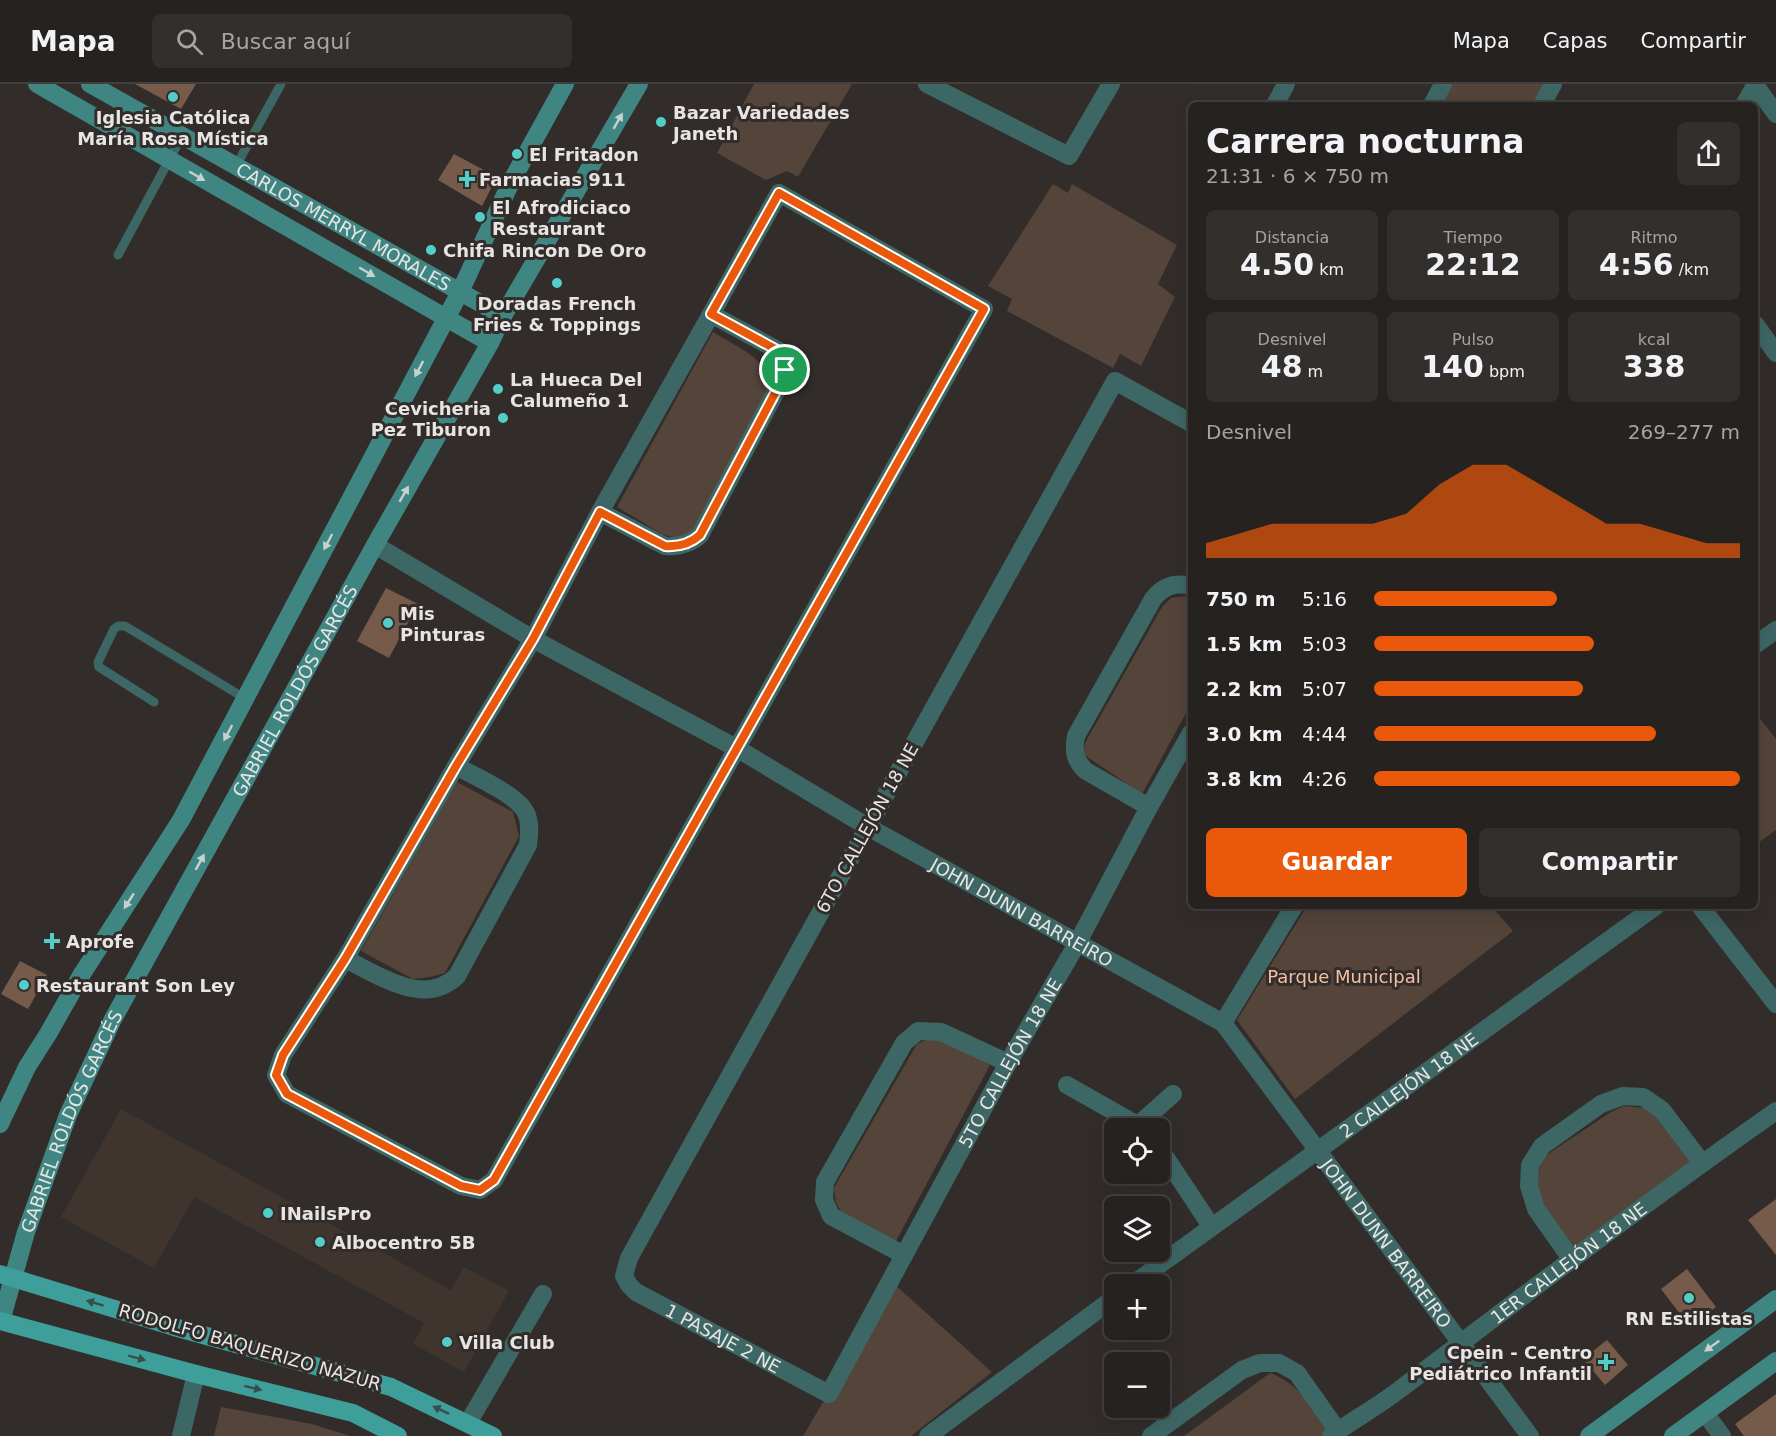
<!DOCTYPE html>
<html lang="es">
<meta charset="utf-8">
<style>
:root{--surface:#262220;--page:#322f2d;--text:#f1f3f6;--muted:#a4a4a5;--line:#423f3e;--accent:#ea580c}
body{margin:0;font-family:"DejaVu Sans",sans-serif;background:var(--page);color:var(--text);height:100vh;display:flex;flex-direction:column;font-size:22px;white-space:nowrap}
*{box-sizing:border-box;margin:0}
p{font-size:20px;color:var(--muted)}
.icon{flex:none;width:33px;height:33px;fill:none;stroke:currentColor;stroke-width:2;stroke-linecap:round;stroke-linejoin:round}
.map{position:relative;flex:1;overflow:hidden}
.drawer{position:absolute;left:1188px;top:18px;width:570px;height:807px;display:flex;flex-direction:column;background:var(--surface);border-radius:9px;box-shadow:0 6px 24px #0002,0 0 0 2px var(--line)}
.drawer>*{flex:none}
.controls{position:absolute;left:1104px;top:1034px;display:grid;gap:12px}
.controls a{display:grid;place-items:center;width:66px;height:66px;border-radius:9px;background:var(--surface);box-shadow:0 6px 24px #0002,0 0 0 2px var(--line);font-size:30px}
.pin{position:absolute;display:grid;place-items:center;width:51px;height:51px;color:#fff;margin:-26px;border:3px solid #fff;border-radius:50%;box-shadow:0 2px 6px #0007}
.round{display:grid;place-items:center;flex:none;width:63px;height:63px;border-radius:9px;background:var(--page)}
.head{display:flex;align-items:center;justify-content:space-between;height:102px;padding:0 18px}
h1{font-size:33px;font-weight:600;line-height:45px}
.stats{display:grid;grid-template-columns:repeat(3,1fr);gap:9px;height:102px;padding:6px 18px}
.stats div{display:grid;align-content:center;border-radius:9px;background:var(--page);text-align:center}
.stats b{font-size:30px;font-weight:600}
.stats small{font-size:16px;font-weight:400}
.stats p{font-size:16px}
.chart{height:168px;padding:12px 18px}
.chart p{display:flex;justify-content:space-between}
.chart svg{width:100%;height:108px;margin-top:6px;fill:var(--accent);opacity:.7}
.primary-button{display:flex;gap:12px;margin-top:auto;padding:12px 18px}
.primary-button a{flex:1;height:69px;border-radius:9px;background:var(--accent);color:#fff;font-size:24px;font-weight:600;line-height:69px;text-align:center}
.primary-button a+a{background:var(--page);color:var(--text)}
ul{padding:0 18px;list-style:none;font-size:20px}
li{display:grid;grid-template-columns:96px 72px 1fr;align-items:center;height:45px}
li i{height:15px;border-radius:8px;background:var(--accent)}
header{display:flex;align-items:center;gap:36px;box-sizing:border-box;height:84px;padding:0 30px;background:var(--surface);border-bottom:2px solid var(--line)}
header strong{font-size:28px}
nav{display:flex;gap:33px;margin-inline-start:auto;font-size:21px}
.search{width:420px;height:54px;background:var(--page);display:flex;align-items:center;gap:15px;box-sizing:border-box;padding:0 21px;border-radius:9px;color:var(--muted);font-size:22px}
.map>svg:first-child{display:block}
.built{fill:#3f352e}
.green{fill:#54443a}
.building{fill:#775b4a}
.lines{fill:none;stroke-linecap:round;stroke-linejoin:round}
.lane{stroke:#3d6765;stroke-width:9}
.street{stroke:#3d6765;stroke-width:18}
.secondary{stroke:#3f8683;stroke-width:18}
.primary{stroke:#3e9e9a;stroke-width:18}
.oneway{fill:#c6d1d0}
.oneway2{fill:#364f4c}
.route-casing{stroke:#fff;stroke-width:12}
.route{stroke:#ea580c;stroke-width:8}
.poi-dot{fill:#54cdc8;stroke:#322d2a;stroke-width:2}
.labels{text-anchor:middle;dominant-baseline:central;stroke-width:6;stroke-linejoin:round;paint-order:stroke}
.poi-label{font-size:18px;font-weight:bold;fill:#e8e4e3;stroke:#322d2a;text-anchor:start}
.street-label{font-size:18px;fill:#e8e4e3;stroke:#322d2a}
.park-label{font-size:18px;fill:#f5c09f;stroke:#322d2a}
</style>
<header>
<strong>Mapa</strong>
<div class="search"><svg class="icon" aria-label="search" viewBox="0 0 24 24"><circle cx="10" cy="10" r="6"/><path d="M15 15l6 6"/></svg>Buscar aquí</div>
<nav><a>Mapa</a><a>Capas</a><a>Compartir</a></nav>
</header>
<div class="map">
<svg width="1776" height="1352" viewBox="0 0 1776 1352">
<rect width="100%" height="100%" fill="#322d2a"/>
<path class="built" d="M121 1025 451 1206 464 1183 509 1207 464 1288 413 1260 424 1239 194 1113 154 1184 61 1133Z"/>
<g class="green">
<path d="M754 0H852L798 93 787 87 766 96 717 69Z"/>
<path d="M1451 0H1543L1532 21H1440Z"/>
<path d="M1053 100 1068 109 1072 100 1177 161 1158 200 1175 213 1141 282 1120 270 1113 284 1007 227 1012 215 988 202Z"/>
<path d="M713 248 747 268 769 286 773 302 696 447 681 455 664 451 617 423Z"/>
<path d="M1187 512 1191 514V620L1142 710 1083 670 1085 659 1162 523 1171 514Z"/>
<path d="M1755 628 1776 655V746L1755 761Z"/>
<path d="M457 698 513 728 519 752 445 889 430 893 413 895 361 867Z"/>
<path d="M1307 822H1491L1513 847 1295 1015 1237 936Z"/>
<path d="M926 956H945L990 981 895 1159 843 1131 836 1119 834 1104 917 960Z"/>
<path d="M1624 1022 1647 1024 1671 1044 1693 1077 1573 1168 1539 1121 1536 1099 1542 1074 1611 1028Z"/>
<path d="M893 1199 992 1288 911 1352H803Z"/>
<path d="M1270 1289C1298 1299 1312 1323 1329 1346L1320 1352H1184Z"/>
<path d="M221 1323 312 1340 350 1352H214Z"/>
</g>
<g class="building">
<path d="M135 0H196L181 25Z"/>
<path d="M454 70 497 93 482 122 438 96Z"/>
<path d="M386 504 418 520 389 574 357 557Z"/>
<path d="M20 877 47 891 28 925 1 910Z"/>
<path d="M1776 1115V1171L1748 1136Z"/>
<path d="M1687 1185 1716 1223 1690 1243 1661 1205Z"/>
<path d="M1607 1256 1628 1281 1605 1301 1583 1275Z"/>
<path d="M1776 1310V1352H1744L1735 1340Z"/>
</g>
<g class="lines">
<g class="lane">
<path d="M236 82 281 0"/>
<path d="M118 171 182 52"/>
<path d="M154 618 99 583 98 578 114 545 118 542H125L246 615"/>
</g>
<g class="street">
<path d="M927 0 1069 72 1111 0"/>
<path d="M1755 1 1776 30"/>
<path d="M1275 21 1286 0"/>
<path d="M1432 21 1443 0"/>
<path d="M1542 21 1553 0"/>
<path d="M1744 21 1756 0"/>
<path d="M779 109 984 225 494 1096 480 1106 461 1102 287 1010 276 991 283 971 345 875 456 682 533 555 600 428Z"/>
<path d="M1755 240 1776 269"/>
<path id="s1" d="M1191 339 1115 297 629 1174 624 1192 629 1201 636 1208 829 1310 1008 979 1078 858 1149 723 1191 649"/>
<path d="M600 428 665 462C678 463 690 460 700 451L782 296C785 285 784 277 779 267L711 230"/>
<path id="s2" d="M375 461 533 555 738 665 868 743 1223 939 1530 1352"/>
<path d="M1755 561 1776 546"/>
<path d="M1149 723 1086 687C1075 677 1073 667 1076 652L1153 515C1163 502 1175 498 1191 502"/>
<path d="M1700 822 1776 920"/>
<path d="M345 875C379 891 424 924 457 892L528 761C529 751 531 739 526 729 518 711 474 692 456 682"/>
<path d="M1223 939 1294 822"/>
<path d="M1067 1001 1134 1039 1139 1044"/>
<path d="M1137 1042 1173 1010"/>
<path d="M1160 1065 1211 1142"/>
<path d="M904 1171 831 1132 824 1116 825 1098 904 959 918 947 941 948 1008 979"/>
<path d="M1572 1176 1536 1125 1529 1102 1530 1081 1542 1062 1601 1020 1623 1012 1643 1013 1662 1026 1702 1079"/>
<path id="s3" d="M1133 1200 1656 822"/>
<path d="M1705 1329 1722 1352"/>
<path d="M468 1339 543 1210"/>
<path d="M181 1352 196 1290"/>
<path d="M928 1352 1114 1214"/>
<path d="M1151 1352 1242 1286 1260 1279H1279L1297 1289 1338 1347"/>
<path id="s4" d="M1331 1352C1353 1336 1377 1323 1399 1306 1524 1211 1648 1117 1776 1027"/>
</g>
<g class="secondary">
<path d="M37 0 490 259"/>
<path id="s5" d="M90 0 503 232"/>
<path d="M0 1040 27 983 48 950 82 890 181 736 460 208 511 98 565 0"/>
<path id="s6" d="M1 1237 26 1148 68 1031 113 935 375 461 490 259 503 232 639 0"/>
<path d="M1589 1352 1776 1215"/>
<path d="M1673 1352 1776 1277"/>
</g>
<g class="primary">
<path d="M0 1190 174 1243 391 1303 493 1352"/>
<path d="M0 1237 196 1290 353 1329 398 1352"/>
</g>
</g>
<defs><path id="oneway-solid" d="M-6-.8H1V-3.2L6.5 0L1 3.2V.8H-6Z" transform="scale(1.5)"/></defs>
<g class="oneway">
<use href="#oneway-solid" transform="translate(618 37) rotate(-60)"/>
<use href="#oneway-solid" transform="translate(197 92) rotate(30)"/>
<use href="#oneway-solid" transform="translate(367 188) rotate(30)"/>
<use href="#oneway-solid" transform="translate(419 285) rotate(118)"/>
<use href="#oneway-solid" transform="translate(404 410) rotate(-60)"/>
<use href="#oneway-solid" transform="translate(328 458) rotate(118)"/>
<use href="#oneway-solid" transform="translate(228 649) rotate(118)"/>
<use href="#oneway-solid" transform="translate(200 778) rotate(-61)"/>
<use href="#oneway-solid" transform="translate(129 817) rotate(123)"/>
<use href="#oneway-solid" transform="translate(1712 1262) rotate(144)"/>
</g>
<g class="oneway2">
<use href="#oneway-solid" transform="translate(95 1219) rotate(-163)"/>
<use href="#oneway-solid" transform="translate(137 1274) rotate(15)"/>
<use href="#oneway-solid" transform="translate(253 1304) rotate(14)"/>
<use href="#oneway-solid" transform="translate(441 1326) rotate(-155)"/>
</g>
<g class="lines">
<defs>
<path id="route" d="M779 109 984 225 494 1096 480 1106 461 1102 287 1010 276 991 283 971 345 875 456 682 533 555 600 428 665 462C678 463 690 460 700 451L782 296C785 285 784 277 779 267L711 230Z"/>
</defs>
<use href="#route" class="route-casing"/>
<use href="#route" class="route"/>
</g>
<g class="poi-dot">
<circle cx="173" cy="13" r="6"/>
<circle cx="661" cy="38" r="6"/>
<circle cx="517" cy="70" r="6"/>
<path d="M464 86h6v6h6v6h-6v6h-6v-6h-6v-6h6z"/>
<circle cx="480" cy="133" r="6"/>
<circle cx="431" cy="166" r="6"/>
<circle cx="557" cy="199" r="6"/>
<circle cx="498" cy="305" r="6"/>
<circle cx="503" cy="334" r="6"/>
<circle cx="388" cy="539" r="6"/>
<path d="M49 848h6v6h6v6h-6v6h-6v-6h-6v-6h6z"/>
<circle cx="24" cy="901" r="6"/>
<circle cx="268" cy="1129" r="6"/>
<circle cx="320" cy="1158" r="6"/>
<circle cx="1689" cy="1214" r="6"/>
<circle cx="447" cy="1258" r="6"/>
<path d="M1603 1269h6v6h6v6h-6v6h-6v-6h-6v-6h6z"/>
</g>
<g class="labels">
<g class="poi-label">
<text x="673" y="28">Bazar Variedades<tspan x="673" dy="21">Janeth</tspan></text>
<text x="173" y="33" text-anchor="middle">Iglesia Católica<tspan x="173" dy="21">María Rosa Mística</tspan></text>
<text x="529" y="70">El Fritadon</text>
<text x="479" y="95">Farmacias 911</text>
<text x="492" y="123">El Afrodiciaco<tspan x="492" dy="21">Restaurant</tspan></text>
<text x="443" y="166">Chifa Rincon De Oro</text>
<text x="557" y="219" text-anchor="middle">Doradas French<tspan x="557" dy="21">Fries &amp; Toppings</tspan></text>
<text x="510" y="295">La Hueca Del<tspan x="510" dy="21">Calumeño 1</tspan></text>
<text x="491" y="324" text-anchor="end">Cevicheria<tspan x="491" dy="21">Pez Tiburon</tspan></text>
<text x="400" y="529">Mis<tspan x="400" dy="21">Pinturas</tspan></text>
<text x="66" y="857">Aprofe</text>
<text x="36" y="901">Restaurant Son Ley</text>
<text x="280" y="1129">INailsPro</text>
<text x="332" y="1158">Albocentro 5B</text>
<text x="1689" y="1234" text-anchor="middle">RN Estilistas</text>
<text x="459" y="1258">Villa Club</text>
<text x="1592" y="1268" text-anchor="end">Cpein - Centro<tspan x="1592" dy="21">Pediátrico Infantil</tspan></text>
</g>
<g class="street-label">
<text stroke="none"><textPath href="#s5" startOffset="291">CARLOS MERRYL MORALES</textPath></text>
<text stroke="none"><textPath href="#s6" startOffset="698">GABRIEL ROLDÓS GARCÉS</textPath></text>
<text transform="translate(867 744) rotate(-61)">6TO CALLEJÓN 18 NE</text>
<text stroke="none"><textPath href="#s2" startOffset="744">JOHN DUNN BARREIRO</textPath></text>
<text stroke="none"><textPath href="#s1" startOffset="1724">5TO CALLEJÓN 18 NE</textPath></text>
<text stroke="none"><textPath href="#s3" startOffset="340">2 CALLEJÓN 18 NE</textPath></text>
<text stroke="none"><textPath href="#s6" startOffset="212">GABRIEL ROLDÓS GARCÉS</textPath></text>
<text stroke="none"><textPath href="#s2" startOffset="1248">JOHN DUNN BARREIRO</textPath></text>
<text stroke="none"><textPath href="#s4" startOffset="294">1ER CALLEJÓN 18 NE</textPath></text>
<text stroke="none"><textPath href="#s1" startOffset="1227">1 PASAJE 2 NE</textPath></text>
<text transform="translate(250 1263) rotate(16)">RODOLFO BAQUERIZO NAZUR</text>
</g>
<g class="park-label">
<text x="1344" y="892">Parque Municipal</text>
</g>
</g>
</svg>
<div class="controls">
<a><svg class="icon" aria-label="locate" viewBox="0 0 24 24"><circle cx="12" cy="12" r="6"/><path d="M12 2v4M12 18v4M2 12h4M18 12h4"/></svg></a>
<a><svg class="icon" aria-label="layers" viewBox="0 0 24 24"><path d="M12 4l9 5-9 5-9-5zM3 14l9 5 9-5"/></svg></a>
<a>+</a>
<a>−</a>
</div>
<div class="pin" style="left:785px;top:286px;background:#1e9e55"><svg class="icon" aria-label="arrive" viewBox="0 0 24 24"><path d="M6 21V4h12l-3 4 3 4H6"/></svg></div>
<section class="drawer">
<div class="head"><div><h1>Carrera nocturna</h1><p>21:31 · 6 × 750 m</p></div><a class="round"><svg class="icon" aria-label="share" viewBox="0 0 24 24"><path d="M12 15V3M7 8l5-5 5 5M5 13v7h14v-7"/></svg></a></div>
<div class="stats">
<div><p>Distancia</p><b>4.50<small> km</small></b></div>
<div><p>Tiempo</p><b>22:12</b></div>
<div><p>Ritmo</p><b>4:56<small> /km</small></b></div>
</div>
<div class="stats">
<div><p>Desnivel</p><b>48<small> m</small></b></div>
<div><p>Pulso</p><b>140<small> bpm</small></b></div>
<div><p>kcal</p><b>338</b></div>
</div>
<div class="chart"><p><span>Desnivel</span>269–277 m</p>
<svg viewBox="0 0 160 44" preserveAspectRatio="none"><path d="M0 44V38L10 34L20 30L30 30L40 30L50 30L60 26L70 14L80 6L90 6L100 14L110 22L120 30L130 30L140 34L150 38L160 38V44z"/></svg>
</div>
<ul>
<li><b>750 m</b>5:16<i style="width:50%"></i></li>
<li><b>1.5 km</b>5:03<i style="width:60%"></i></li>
<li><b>2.2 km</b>5:07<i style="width:57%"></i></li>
<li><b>3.0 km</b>4:44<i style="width:77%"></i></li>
<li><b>3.8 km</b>4:26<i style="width:100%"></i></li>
</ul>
<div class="primary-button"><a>Guardar</a><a>Compartir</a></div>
</section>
</div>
